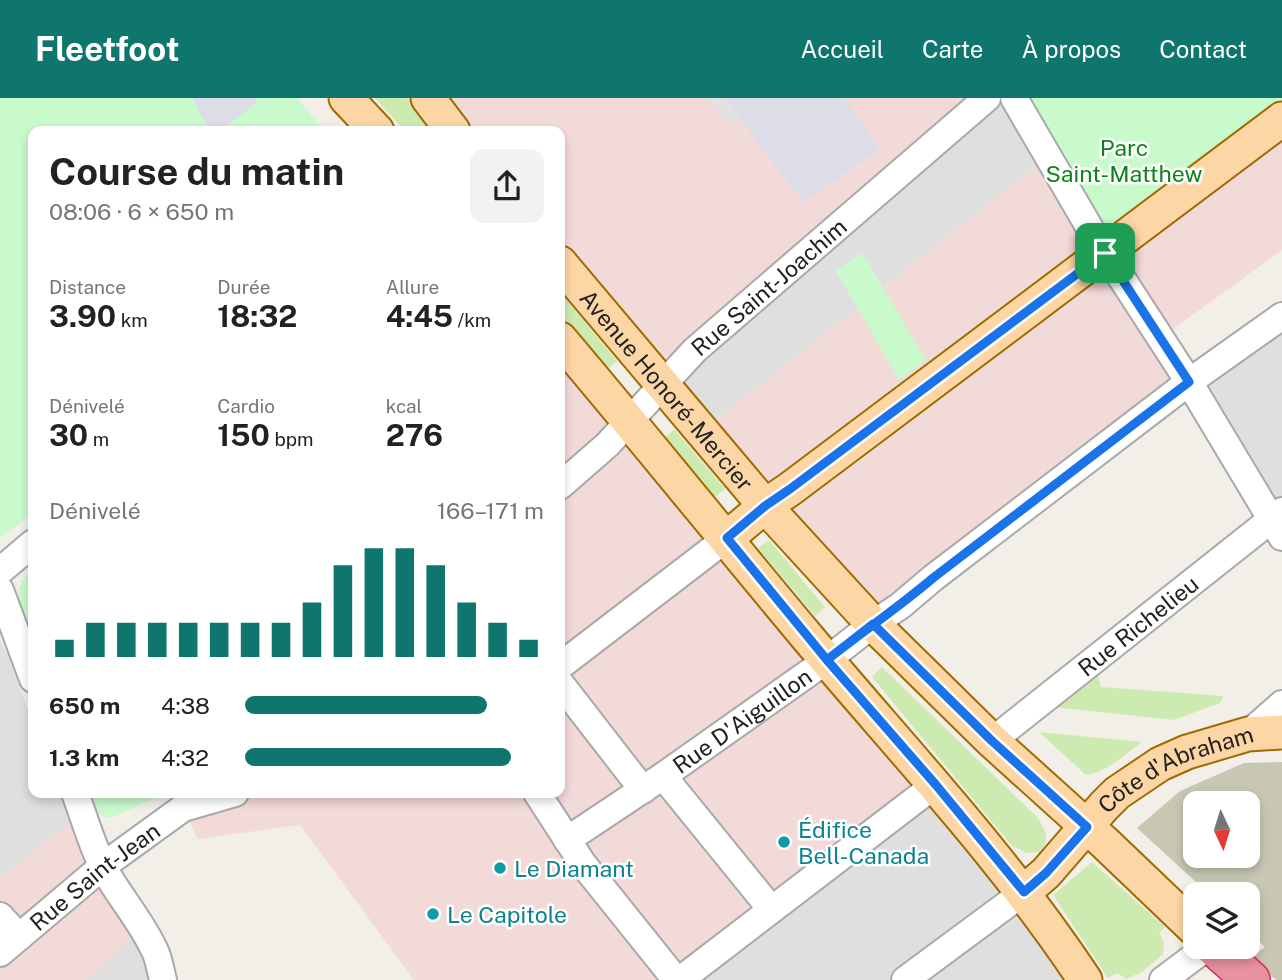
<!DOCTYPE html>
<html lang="fr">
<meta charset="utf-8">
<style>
:root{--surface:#fff;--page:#f2f2f2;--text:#222;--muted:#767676;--accent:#0f766e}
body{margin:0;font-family:"Public Sans",sans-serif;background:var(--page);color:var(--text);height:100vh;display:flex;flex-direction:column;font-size:26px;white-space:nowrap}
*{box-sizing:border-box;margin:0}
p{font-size:23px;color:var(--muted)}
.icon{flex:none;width:38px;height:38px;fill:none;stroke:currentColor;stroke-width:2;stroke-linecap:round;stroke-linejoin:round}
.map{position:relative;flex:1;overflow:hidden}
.side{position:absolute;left:28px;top:28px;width:537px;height:672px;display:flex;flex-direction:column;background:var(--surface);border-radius:14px;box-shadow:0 4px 10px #0003}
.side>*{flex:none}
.needle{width:46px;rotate:176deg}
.tools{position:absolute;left:1183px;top:693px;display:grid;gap:14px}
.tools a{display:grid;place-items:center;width:77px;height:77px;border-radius:14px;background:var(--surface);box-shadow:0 4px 10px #0003;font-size:35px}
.pin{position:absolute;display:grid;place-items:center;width:60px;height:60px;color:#fff;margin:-30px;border-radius:14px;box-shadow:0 4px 10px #0006}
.round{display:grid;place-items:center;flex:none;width:74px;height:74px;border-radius:14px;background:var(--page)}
.summary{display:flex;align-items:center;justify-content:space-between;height:119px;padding:0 21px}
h1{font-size:38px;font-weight:700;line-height:52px}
.figures{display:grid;grid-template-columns:repeat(3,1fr);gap:10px;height:119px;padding:7px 21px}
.figures div{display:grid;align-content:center}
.figures b{font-size:30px;font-weight:700}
.figures small{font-size:19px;font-weight:400}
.figures p{font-size:19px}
.chart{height:196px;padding:14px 21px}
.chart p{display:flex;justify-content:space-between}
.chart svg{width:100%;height:126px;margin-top:7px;stroke:var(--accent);stroke-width:6}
ul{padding:0 21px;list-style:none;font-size:23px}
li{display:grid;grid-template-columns:112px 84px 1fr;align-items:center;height:52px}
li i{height:18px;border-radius:9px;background:var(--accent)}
header{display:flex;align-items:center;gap:42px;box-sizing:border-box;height:98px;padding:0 35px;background:var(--accent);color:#fff}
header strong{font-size:33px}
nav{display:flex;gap:38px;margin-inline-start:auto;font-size:24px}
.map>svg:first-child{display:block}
.residential{fill:#e0dfdf}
.commercial{fill:#f2dad9}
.construction{fill:#c7c7b4;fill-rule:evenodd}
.grass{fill:#cdebb0}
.park{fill:#c8facc}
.parking{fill:#e2e2e2}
.plaza{fill:#dddde8}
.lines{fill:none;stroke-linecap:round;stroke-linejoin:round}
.minor-casing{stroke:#a9a9a9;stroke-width:30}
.major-casing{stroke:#a06b00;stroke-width:37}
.highway-casing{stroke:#dc2a67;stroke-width:40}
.minor{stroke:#fff;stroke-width:26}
.major{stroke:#fcd6a4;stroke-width:33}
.highway{stroke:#e892a2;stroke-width:37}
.route-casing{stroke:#fff;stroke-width:14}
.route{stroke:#1a73e8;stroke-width:9}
.culture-dot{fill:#0f9aa8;stroke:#fff;stroke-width:2.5}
.labels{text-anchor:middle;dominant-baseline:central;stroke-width:5;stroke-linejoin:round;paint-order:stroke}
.park-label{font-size:23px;fill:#0c8416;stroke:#fff}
.street-label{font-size:23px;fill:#222;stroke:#fff}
.culture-label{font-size:23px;fill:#0d838f;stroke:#fff;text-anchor:start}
</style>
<header>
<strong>Fleetfoot</strong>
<nav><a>Accueil</a><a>Carte</a><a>À propos</a><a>Contact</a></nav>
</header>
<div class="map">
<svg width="1282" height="882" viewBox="0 0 1282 882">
<rect width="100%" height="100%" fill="#f2efe9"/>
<g class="residential">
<path d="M987 0H1014L1049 58 702 333 662 288Z"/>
<path d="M1282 213V439L1189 284Z"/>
<path d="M0 542 9 559 33 627V695H59L72 724 0 779Z"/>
<path d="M936 686 1085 882H680Z"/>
<path d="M136 837 154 882H86Z"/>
</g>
<g class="commercial">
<path d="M431 0H987L662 288 560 161V33H457Z"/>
<path d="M1282 21V152L1161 240 1189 284 873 526 702 333 1049 58Z"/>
<path d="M560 241 936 686 680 882H414L300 727 198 741 176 695H560Z"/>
<path d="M72 724 136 837 86 882H0V779Z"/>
</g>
<path class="construction" d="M1282 664V882H1276L1251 860 1265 849 1248 833V796H1209L1137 730 1180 693 1244 665ZM1195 705H1248V758H1195Z"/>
<g class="grass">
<path d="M375 0H407L434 33H405Z"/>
<path d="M560 194 617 263 607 271 560 216Z"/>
<path d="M674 331 725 391 715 399 665 340Z"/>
<path d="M769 442 825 509 815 518 758 450Z"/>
<path d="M882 569 1038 720C1046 734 1051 742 1039 754L1027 755 1012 748 872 579Z"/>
<path d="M1097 571 1101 589 1223 598 1220 605 1174 622 1053 609Z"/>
<path d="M1039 634 1142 644C1125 656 1107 674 1086 677Z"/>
<path d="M1092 764 1165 829 1159 835 1164 844 1163 856 1142 874 1126 881 1118 875 1108 880 1053 797Z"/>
</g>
<g class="park">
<path d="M0 0H297L324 33H33V394L28 399 33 406V415L0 440Z"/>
<path d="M1014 0H1282V21L1105 155Z"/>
<path d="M862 154 926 262 899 282 836 173Z"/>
<path d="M33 473V539C28 526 13 498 21 485 24 480 29 476 33 473Z"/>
<path d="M91 695H166L113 719C96 721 96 708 91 695Z"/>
</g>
<path class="parking" d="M709 0H723L729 7 739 0H767L729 27Z"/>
<g class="plaza">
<path d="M192 0H255L258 4 219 33H210Z"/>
<path d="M727 0H844L880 51 803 104 752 37Z"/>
</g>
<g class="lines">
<defs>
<g id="minor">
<path d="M1014 0 1095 139 1189 284 1282 439"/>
<path id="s1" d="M560 388 607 347 695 252 987 0"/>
<path d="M0 473 33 445"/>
<path d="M0 492 33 581"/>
<path d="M560 568 727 440"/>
<path d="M560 585 643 692"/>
<path d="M1248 636 1282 606"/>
<path id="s2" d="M992 643 1282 413"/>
<path d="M663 678 771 811"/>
<path d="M75 695C84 719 91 744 102 767 117 796 140 821 154 851 159 860 160 871 163 882"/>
<path d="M537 695 583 766 676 882"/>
<path id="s3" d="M567 742 663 678 827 562 873 526 900 508 933 480 1189 284 1282 218"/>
<path d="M0 818 19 839"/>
<path id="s4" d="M0 855 103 768 183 710 235 695"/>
<path d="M680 882 936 686"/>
<path d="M905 882 1024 794"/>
<path d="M1163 882 1207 849"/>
</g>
<g id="major">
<path d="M346 0 377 33"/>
<path d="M428 0 453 33"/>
<path id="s5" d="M560 165 765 408 873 526 992 643 1105 745 1195 831"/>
<path d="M560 241C644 340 725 441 808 540 903 653 1003 758 1085 882"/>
<path d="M727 440 765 408 790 391 1282 21"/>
<path id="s6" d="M1024 794 1046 775 1104 708 1117 695 1160 666 1187 654 1248 636 1282 634"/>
</g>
<path id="highway" d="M1214 849 1251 882"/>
</defs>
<use href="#minor" class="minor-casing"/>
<use href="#major" class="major-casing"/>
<use href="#highway" class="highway-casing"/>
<use href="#minor" class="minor"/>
<use href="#major" class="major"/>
<use href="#highway" class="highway"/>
</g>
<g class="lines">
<defs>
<path id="route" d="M1105 155 790 391 765 408 727 440 827 562 873 526 992 643 1087 729 1046 775 1024 794 936 687 827 562C862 534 899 509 933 480L1189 284 1105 155"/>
</defs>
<use href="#route" class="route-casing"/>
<use href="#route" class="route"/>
</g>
<g class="culture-dot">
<circle cx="784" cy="744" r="7"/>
<circle cx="500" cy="770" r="7"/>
<circle cx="433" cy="816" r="7"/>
</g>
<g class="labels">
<g class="park-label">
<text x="1124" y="49">Parc<tspan x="1124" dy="26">Saint-Matthew</tspan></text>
</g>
<g class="street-label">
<text stroke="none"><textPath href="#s1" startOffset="289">Rue Saint-Joachim</textPath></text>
<text stroke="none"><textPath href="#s5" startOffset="166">Avenue Honoré-Mercier</textPath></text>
<text stroke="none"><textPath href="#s2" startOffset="186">Rue Richelieu</textPath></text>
<text stroke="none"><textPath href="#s3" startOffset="212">Rue D'Aiguillon</textPath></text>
<text stroke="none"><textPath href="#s6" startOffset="200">Côte d'Abraham</textPath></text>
<text stroke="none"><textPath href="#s4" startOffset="122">Rue Saint-Jean</textPath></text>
</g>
<g class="culture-label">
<text x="798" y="731">Édifice<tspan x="798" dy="26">Bell-Canada</tspan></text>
<text x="514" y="770">Le Diamant</text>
<text x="447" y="816">Le Capitole</text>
</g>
</g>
</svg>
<div class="tools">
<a><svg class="needle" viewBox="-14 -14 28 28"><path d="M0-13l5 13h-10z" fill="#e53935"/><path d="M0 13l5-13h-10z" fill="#767676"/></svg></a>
<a><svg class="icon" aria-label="layers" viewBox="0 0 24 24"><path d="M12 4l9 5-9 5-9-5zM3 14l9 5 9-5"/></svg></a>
</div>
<div class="pin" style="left:1105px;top:155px;background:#1e9e55"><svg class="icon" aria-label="arrive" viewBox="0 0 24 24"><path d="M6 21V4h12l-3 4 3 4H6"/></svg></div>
<section class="side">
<div class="summary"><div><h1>Course du matin</h1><p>08:06 · 6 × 650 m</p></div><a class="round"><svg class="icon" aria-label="share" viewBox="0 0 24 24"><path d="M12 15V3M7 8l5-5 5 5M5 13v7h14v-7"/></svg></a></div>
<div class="figures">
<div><p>Distance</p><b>3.90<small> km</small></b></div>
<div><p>Durée</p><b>18:32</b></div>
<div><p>Allure</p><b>4:45<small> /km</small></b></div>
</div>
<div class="figures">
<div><p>Dénivelé</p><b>30<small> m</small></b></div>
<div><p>Cardio</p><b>150<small> bpm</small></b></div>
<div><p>kcal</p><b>276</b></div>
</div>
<div class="chart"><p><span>Dénivelé</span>166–171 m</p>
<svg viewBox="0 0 160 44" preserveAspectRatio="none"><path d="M5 44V38M15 44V32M25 44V32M35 44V32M45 44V32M55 44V32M65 44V32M75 44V32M85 44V25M95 44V12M105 44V6M115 44V6M125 44V12M135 44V25M145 44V32M155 44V38"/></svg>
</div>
<ul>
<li><b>650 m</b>4:38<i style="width:81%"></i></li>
<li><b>1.3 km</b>4:32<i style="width:89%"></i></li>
</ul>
</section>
</div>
